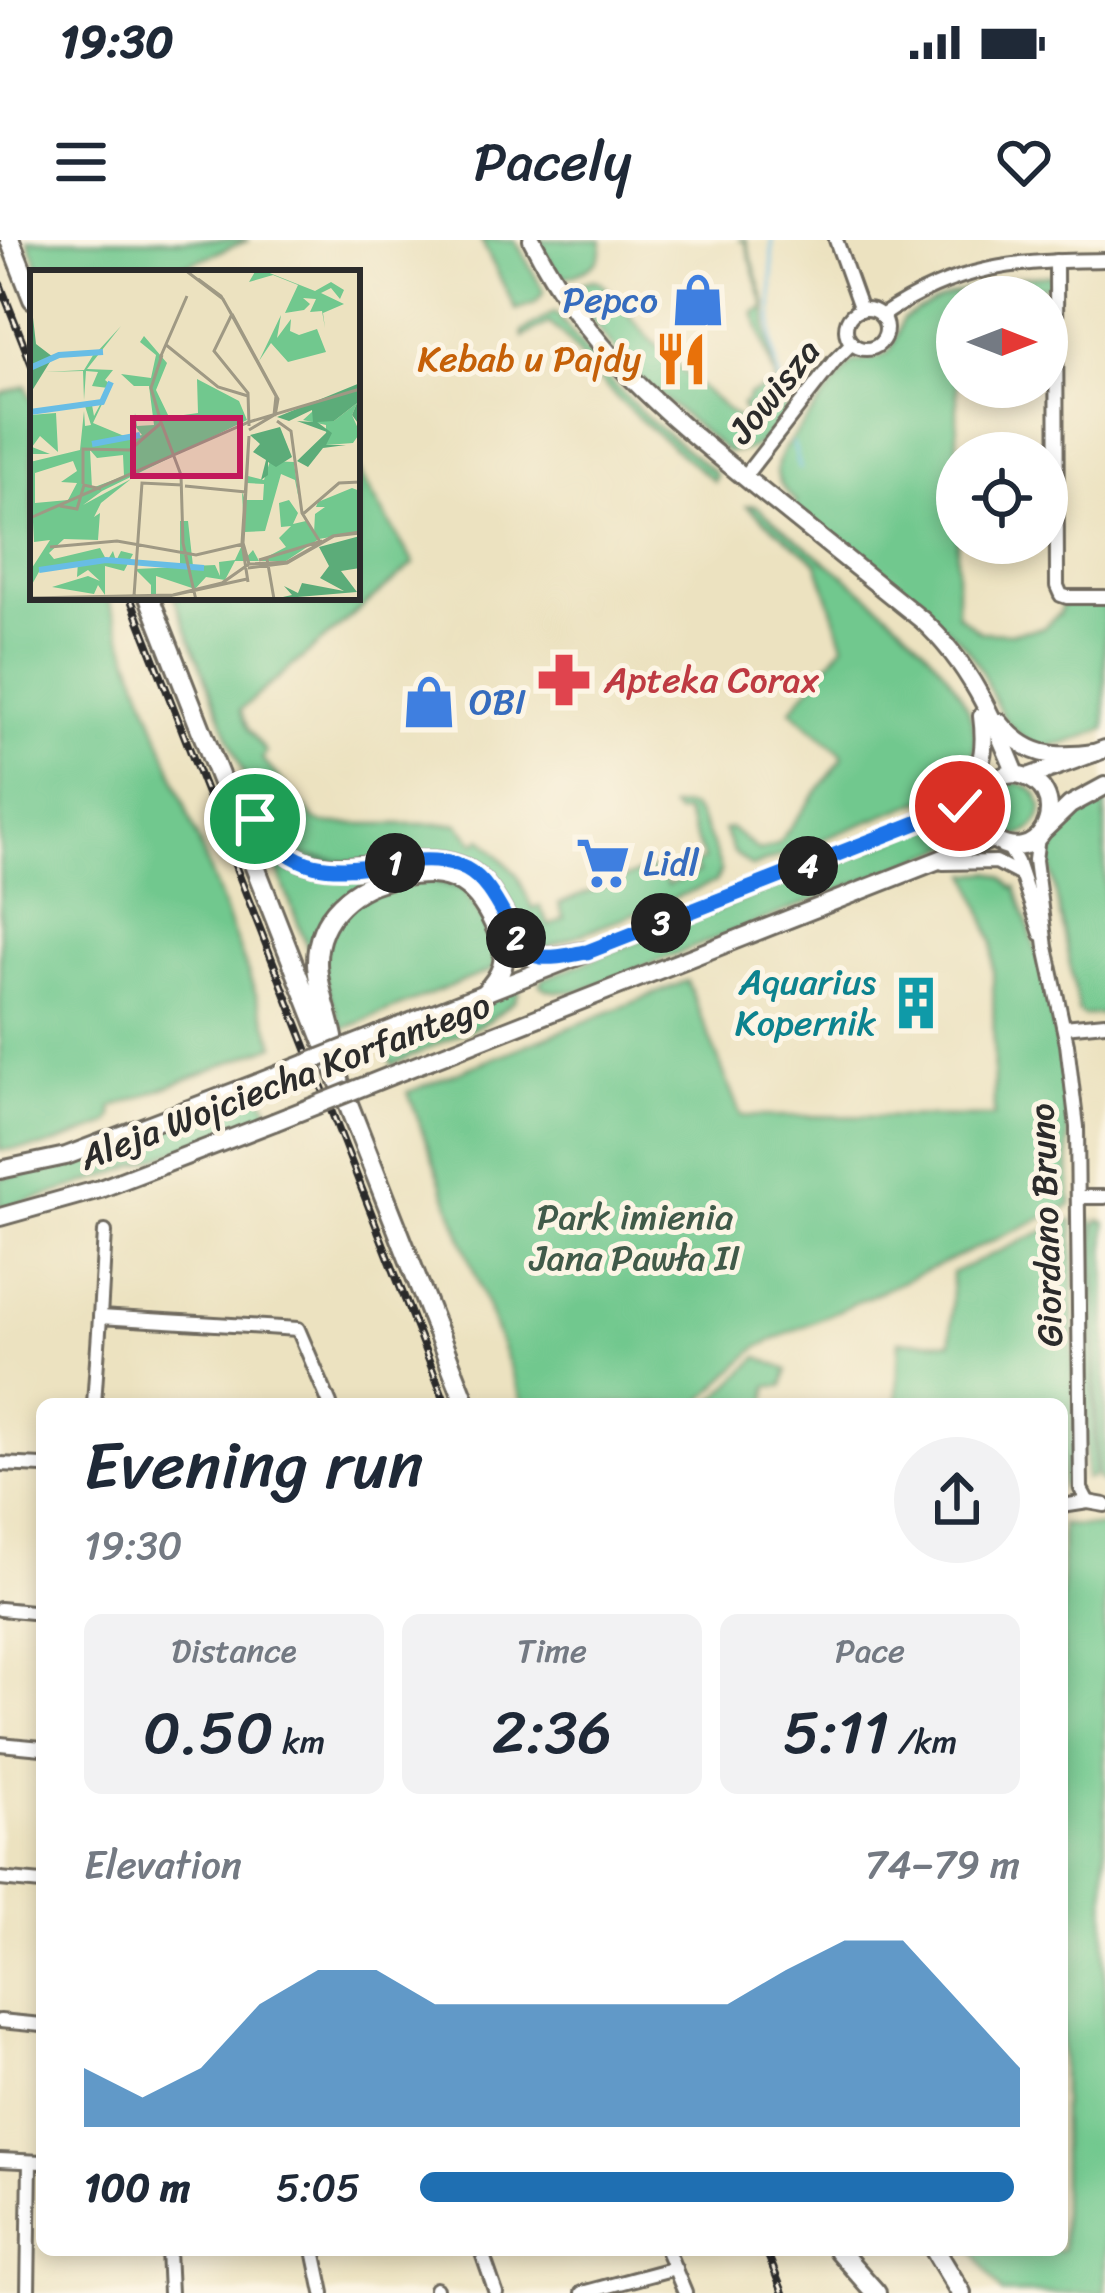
<!DOCTYPE html>
<meta charset="utf-8">
<style>
:root{--surface:#fff;--page:#f2f2f3;--text:#1f2937;--muted:#747a83;--accent:#1f6fb2}
body{margin:0;font-family:Sriracha,sans-serif;background:var(--page);color:var(--text);height:100vh;display:flex;flex-direction:column;font-size:45px;white-space:nowrap}
*{box-sizing:border-box;margin:0}
p{font-size:39px;color:var(--muted)}
.icon{flex:none;width:66px;height:66px;fill:none;stroke:currentColor;stroke-width:2;stroke-linecap:round;stroke-linejoin:round}
.map{position:relative;flex:1;overflow:hidden}
.side{position:absolute;left:36px;top:1158px;width:1032px;height:858px;display:flex;flex-direction:column;background:var(--surface);border-radius:18px;box-shadow:0 6px 18px #0003}
.side>*{flex:none}
.needle{width:78px;rotate:90deg}
.buttons{position:absolute;left:936px;top:36px;display:grid;gap:24px}
.buttons a{display:grid;place-items:center;width:132px;height:132px;border-radius:50%;background:var(--surface);box-shadow:0 6px 18px #0003;font-size:60px}
.pin{position:absolute;display:grid;place-items:center;width:102px;height:102px;color:#fff;margin:-51px;border:6px solid #fff;border-radius:50%;box-shadow:0 3px 12px #0007}
.km{position:absolute;width:60px;height:60px;margin:-30px;border-radius:50%;background:#222;color:#fff;font-size:33px;line-height:60px;text-align:center}
.round{display:grid;place-items:center;flex:none;width:126px;height:126px;border-radius:63px;background:var(--page)}
.headline{display:flex;align-items:center;justify-content:space-between;height:204px;padding:0 48px}
h1{font-size:66px;font-weight:600;line-height:90px}
.metrics{display:grid;grid-template-columns:repeat(3,1fr);gap:18px;height:204px;padding:12px 48px}
.metrics div{display:grid;align-content:center;border-radius:18px;background:var(--page);text-align:center}
.metrics b{font-size:60px;font-weight:600}
.metrics small{font-size:33px;font-weight:400}
.metrics p{font-size:33px}
.chart{height:336px;padding:24px 48px}
.chart p{display:flex;justify-content:space-between}
.chart svg{width:100%;height:216px;margin-top:12px;fill:var(--accent);opacity:.7}
ul{padding:0 48px;list-style:none;font-size:39px}
li{display:grid;grid-template-columns:192px 144px 1fr;align-items:center;height:90px}
li i{height:30px;border-radius:15px;background:var(--accent)}
.status{display:flex;justify-content:space-between;align-items:center;height:84px;padding:0 60px;background:var(--surface);direction:ltr}
.status svg{height:33px;fill:currentColor}
header{display:flex;justify-content:space-between;align-items:center;height:156px;padding:0 48px;background:var(--surface);font-size:54px;font-weight:600}
.map>svg:first-child{display:block}
.green{fill:#71c88e;stroke:#4e7a5c;stroke-width:3}
.lines{fill:none;stroke-linecap:round;stroke-linejoin:round}
.stream{stroke:#68bde5;stroke-width:3}
.street-casing{stroke:#6f6b5f;stroke-width:18}
.secondary-casing{stroke:#6f6b5f;stroke-width:22}
.primary-casing{stroke:#6f6b5f;stroke-width:24}
.street{stroke:#fff;stroke-width:12}
.secondary{stroke:#fff;stroke-width:16}
.primary{stroke:#fff;stroke-width:18}
.rail-casing{stroke:#2b2b2b;stroke-width:8}
.rail{stroke:#fcf5e5;stroke-width:3;stroke-dasharray:9;stroke-linecap:butt}
.secondary-bridge-casing{stroke:#6f6b5f;stroke-width:22;stroke-linecap:butt}
.secondary-bridge{stroke:#fff;stroke-width:16}
.route-casing{stroke:#fff;stroke-width:24}
.route{stroke:#1a73e8;stroke-width:15}
.labels{text-anchor:middle;dominant-baseline:central;stroke-width:10;stroke-linejoin:round;paint-order:stroke}
.shop-label{font-size:36px;fill:#366cbe;stroke:#fcf5e5;text-anchor:start}
.food-label{font-size:36px;fill:#c56008;stroke:#fcf5e5;text-anchor:end}
.street-label{font-size:36px;fill:#2b2b2b;stroke:#fcf5e5}
.health-label{font-size:36px;fill:#be3a42;stroke:#fcf5e5;text-anchor:start}
.culture-label{font-size:36px;fill:#0d838f;stroke:#fcf5e5;text-anchor:end}
.park-label{font-size:36px;fill:#405a49;stroke:#fcf5e5}
.inset-river{fill:none;stroke:#68bde5;stroke-width:6}
.inset-road{fill:none;stroke:#9f9984;stroke-width:3}
.view{fill:#c2185b;fill-opacity:0.15;stroke:#c2185b;stroke-width:6}
.inset-edge{fill:none;stroke:#2b2b2b;stroke-width:6}
</style>
<div class="status"><b>19:30</b><svg viewBox="0 0 49 12"><path d="M0 12V9h3v3zM5 12V6h3v6zM10 12V3h3v9zM15 12V0h3v12zM26 1h20v11H26zM47 4h2v5h-2z"/></svg></div>
<header><svg class="icon" aria-label="menu" viewBox="0 0 24 24"><path d="M4 6h16M4 12h16M4 18h16"/></svg>Pacely<svg class="icon" aria-label="heart" viewBox="0 0 24 24"><path d="M12 20l-8-8c-3-5 5-10 8-4 3-6 11-1 8 4z"/></svg></header>
<div class="map">
<svg width="1105" height="2053" viewBox="0 0 1105 2053">
<rect width="100%" height="100%" fill="#fcf5e5"/>
<filter id="ink" filterUnits="userSpaceOnUse"><feTurbulence type="fractalNoise" baseFrequency=".00833" numOctaves="2"/><feDisplacementMap in="SourceGraphic" scale="24" xChannelSelector="R" yChannelSelector="G"/><feConvolveMatrix kernelMatrix="1 2 1 2 8 2 1 2 1" color-interpolation-filters="sRGB"/></filter>
<filter id="wash" filterUnits="userSpaceOnUse"><feTurbulence type="fractalNoise" baseFrequency=".004" numOctaves="4" result="noise"/><feDisplacementMap in="SourceGraphic" scale="48" xChannelSelector="R" yChannelSelector="G"/><feGaussianBlur stdDeviation="2.7" result="paint"/><feColorMatrix in="noise" values="0 0 0 0 0 0 0 0 0 0 0 0 0 0 0 0 0 1.4 0 .05"/><feComposite in="paint" operator="in"/></filter>
<g filter="url(#wash)">
<rect width="100%" height="100%" fill="#ece2c0"/>
<g class="green">
<path d="M28 0H249L165 33H41Z"/>
<path d="M481 0H515L544 52 535 63 516 70Z"/>
<path d="M539 0H602C601 5 602 11 600 16 596 27 575 35 565 37L555 31Z"/>
<path d="M738 0H746L766 65 767 90 780 164 788 172C768 196 761 212 727 212L629 129 574 57 582 43 593 40 601 42 647 96 693 141 743 183 758 186 759 183 743 171 742 164 746 162 749 155 774 146 776 142 754 72 765 68 745 1Z"/>
<path d="M1052 35 1051 46 980 57H957V374L980 392 1011 393 1043 388 1059 374 1063 362 1105 361V489L1064 504 1050 505 1049 510C987 489 999 444 963 404 946 384 924 373 903 358 866 329 830 298 793 268L797 262C778 246 771 233 783 210L852 123C891 115 890 120 902 80 948 50 998 37 1052 35Z"/>
<path d="M555 72 611 142 653 183 713 231 716 236 714 241C672 207 629 173 593 133 578 116 568 96 549 83L523 97 522 92Z"/>
<path d="M26 146 33 165V357H107L275 805 112 868 113 877 109 884 45 907 0 910V154Z"/>
<path d="M357 229 414 324 240 470 248 489 266 512 262 519 315 580 325 584H458L475 603 482 598 517 635 532 668 540 666 549 686 564 679 559 664 651 628 655 639 664 637 667 645 698 633 694 624 704 620 685 572 677 574 671 568C678 567 684 564 691 568 702 576 718 618 721 632L715 642 543 709 532 706 502 658 358 623 294 614 256 566 174 357H357Z"/>
<path d="M751 265 758 267C815 320 984 422 975 509 973 524 961 537 952 549L752 627 733 612 724 590 730 588 759 611 777 605 842 519V514L791 470 844 404 817 323 747 266Z"/>
<path d="M1013 542C1050 548 1052 586 1016 597L996 590 990 582 1006 576 1004 568 987 573C987 555 996 546 1013 542Z"/>
<path d="M1105 561V774L1084 776 1079 772 1049 618 1066 584Z"/>
<path d="M942 581 959 603 587 749C572 752 551 755 540 745L543 739Z"/>
<path d="M270 610 283 619 422 624 474 645 367 639 311 717Z"/>
<path d="M991 632 1003 637 1013 648 1016 647 1042 729 1059 811 1067 877 1071 965 758 1107 698 1164H523L408 852 687 741 741 876 994 877 993 703 969 634Z"/>
<path d="M413 638 463 649 498 703 493 705 496 715 492 730 343 789 324 738 323 712 345 665Z"/>
<path d="M514 750 519 752 514 761 490 780 392 825 383 802Z"/>
<path d="M260 850 271 874C181 909 93 945 0 968V938L65 925Z"/>
<path d="M1085 978 1091 979 1093 983 1094 1234 1092 1238 1086 1239Z"/>
<path d="M1068 980 1073 981 1074 1238 1062 1248V1164H900L897 1160 899 1101 951 1102 952 1033Z"/>
<path d="M1099 980 1105 982V1245L1097 1238 1096 984Z"/>
<path d="M759 1117 787 1130 783 1146H768L767 1164H710Z"/>
<path d="M1062 1285 1105 1287V2053H1002L973 2010H1062Z"/>
</g>
<g class="lines">
<g class="stream">
<path d="M772 0V100L784 164"/>
<path d="M0 67 2 73"/>
<path d="M793 203 800 229"/>
</g>
</g>
</g>
<g filter="url(#ink)">
<g class="lines">
<defs>
<g id="street">
<path d="M836 0 861 70"/>
<path d="M1056 21 1057 346 1061 355 1067 357H1105"/>
<circle cx="866" cy="89" r="20"/>
<path d="M881 76C958 25 1016 21 1105 20"/>
<path d="M744 237 835 120 852 103"/>
<path d="M1038 597 1035 620 1046 707 1067 804 1077 887 1081 1249 1088 1262"/>
<path d="M1008 606 1017 622 1041 694"/>
<path d="M943 623 996 622 1021 635"/>
<path d="M1064 787 1105 783"/>
<path d="M1080 957H1105"/>
<path d="M100 1077 105 992"/>
<path d="M94 1164 100 1077 298 1089 330 1164"/>
<path d="M0 1224 42 1226"/>
<path d="M1062 1266 1088 1262 1105 1265"/>
<path d="M0 1369 42 1373"/>
<path d="M0 1504 42 1508"/>
<path d="M0 1639 42 1643"/>
<path d="M0 1781 42 1785"/>
<path d="M0 1920 42 1922"/>
<path d="M168 2010 170 2053"/>
<path d="M314 2010 323 2053"/>
<path d="M481 2010 496 2053"/>
<path d="M667 2010 685 2053"/>
<path d="M436 2049V2053"/>
<path d="M28 2053 30 1922"/>
<path d="M582 2053 675 2028"/>
</g>
<g id="secondary">
<path d="M532 0C588 111 664 172 758 248 813 292 867 336 922 380 968 422 993 477 1016 534"/>
<path d="M999 482C1026 516 1053 519 1094 513"/>
<path d="M1028 537 1105 509"/>
<path d="M951 566C979 532 988 521 982 476"/>
<path d="M1045 589 1070 565 1105 546"/>
<path d="M380 794 960 566C981 555 997 527 1024 536 1032 539 1041 545 1045 553 1051 564 1050 578 1044 589 1022 628 964 597 982 552"/>
<path d="M397 833 992 599"/>
<path d="M0 930 66 916 257 843"/>
<path d="M0 977 100 949 274 882"/>
</g>
<g id="primary">
<path d="M10 0 33 59"/>
<path d="M149 357 466 1164"/>
<path d="M236 548C290 634 305 633 403 622 424 620 446 619 466 629 502 648 512 714 541 717 555 719 572 714 587 712"/>
<path d="M333 797C328 773 318 748 317 724 316 675 355 644 398 637 421 633 442 631 462 643 480 654 491 675 499 695 509 720 502 735 485 753"/>
<path d="M838 2010 876 2053"/>
<path d="M935 2010 961 2053"/>
</g>
</defs>
<use href="#street" class="street-casing"/>
<use href="#secondary" class="secondary-casing"/>
<use href="#primary" class="primary-casing"/>
<use href="#street" class="street"/>
<use href="#secondary" class="secondary"/>
<use href="#primary" class="primary"/>
<defs>
<g id="rail">
<path d="M0 44 33 128"/>
<path d="M130 357 446 1164"/>
<path d="M766 2010 783 2053"/>
</g>
</defs>
<use href="#rail" class="rail-casing"/>
<use href="#rail" class="rail"/>
<defs>
<g id="secondary-bridge">
<path d="M257 843 380 794"/>
<path d="M274 882 397 833"/>
</g>
</defs>
<use href="#secondary-bridge" class="secondary-bridge-casing"/>
<use href="#secondary-bridge" class="secondary-bridge"/>
</g>
</g>
<g class="lines" filter="url(#ink)">
<defs>
<path id="route" d="M255 579C298 640 336 630 403 622 424 620 446 619 466 629 502 648 512 714 541 717 555 719 572 714 587 712L960 566"/>
</defs>
<use href="#route" class="route-casing"/>
<use href="#route" class="route"/>
</g>
<defs>
<symbol id="shop-bare" viewBox="-9 -9 18 18"><path d="M-5-2.5h2.3a2.7 3.5 0 0 1 5.4 0H5L5.5 6h-11ZM-1.5-2.5h3a1.5 2.3 0 0 0-3 0Z" fill="#3f7fe0" stroke="#fcf5e5" stroke-width="2.5" paint-order="stroke"/></symbol>
<symbol id="restaurant-bare" viewBox="-9 -9 18 18"><path d="M-5-6h1v4h1v-4h1v4h1v-4h1v5L-1.5 .5V6h-2V.5L-5-1ZM5-6V6H3V1.5H1.5Q1.5-4 5-6Z" fill="#e8710a" stroke="#fcf5e5" stroke-width="2.5" paint-order="stroke"/></symbol>
<symbol id="pharmacy-bare" viewBox="-9 -9 18 18"><path d="M-2-6h4v4h4v4h-4v4h-4v-4h-4v-4h4Z" fill="#e0444e" stroke="#fcf5e5" stroke-width="2.5" paint-order="stroke"/></symbol>
<symbol id="supermarket-bare" viewBox="-9 -9 18 18"><path d="M-6-5.5h2.5l.6 2H6L4.5 2H-2.5L-4.4-4H-6ZM-1.5 3.2a1.3 1.3 0 1 0 .1 0ZM3 3.2a1.3 1.3 0 1 0 .1 0Z" fill="#3f7fe0" stroke="#fcf5e5" stroke-width="2.5" paint-order="stroke"/></symbol>
<symbol id="building-bare" viewBox="-9 -9 18 18"><path d="M-4-6H4V6H1V3H-1V6H-4ZM-2.5-4.3h1.7v1.8h-1.7ZM.8-4.3h1.7v1.8H.8ZM-2.5-1h1.7V.8h-1.7ZM.8-1h1.7V.8H.8Z" fill="#0f9aa8" stroke="#fcf5e5" stroke-width="2.5" paint-order="stroke"/></symbol>
</defs>
<g fill-rule="evenodd">
<use href="#shop-bare" x="660" y="22" width="76" height="76"/>
<use href="#restaurant-bare" x="643" y="81" width="76" height="76"/>
<use href="#pharmacy-bare" x="526" y="402" width="76" height="76"/>
<use href="#shop-bare" x="391" y="424" width="76" height="76"/>
<use href="#supermarket-bare" x="565" y="585" width="76" height="76"/>
<use href="#building-bare" x="878" y="725" width="76" height="76"/>
</g>
<g class="labels">
<g class="shop-label">
<text x="658" y="60" text-anchor="end">Pepco</text>
<text x="469" y="462">OBI</text>
<text x="643" y="623">Lidl</text>
</g>
<g class="food-label">
<text x="641" y="119">Kebab u Pajdy</text>
</g>
<g class="street-label">
<text transform="translate(774 151) rotate(-51)">Jowisza</text>
<text transform="translate(285 841) rotate(-21)">Aleja Wojciecha Korfantego</text>
<text transform="translate(1046 985) rotate(-92)">Giordano Bruno</text>
</g>
<g class="health-label">
<text x="604" y="440">Apteka Corax</text>
</g>
<g class="culture-label">
<text x="876" y="742">Aquarius<tspan x="876" dy="41">Kopernik</tspan></text>
</g>
<g class="park-label">
<text x="635" y="977">Park imienia<tspan x="635" dy="41">Jana Pawła II</tspan></text>
</g>
</g>
<g transform="translate(30 30)">
<rect width="330" height="330" fill="#ece2c0"/>
<path d="M226 0H232L285 21 301 12 314 20 310 29 301 18 291 23 314 34 293 43 295 58 292 41 280 42 286 29 273 28 280 34 274 40 255 43 268 15 243 5 219 12ZM251 45 247 68 261 49 260 61 269 65 287 59 296 82 258 92 241 73 229 91ZM91 56 57 99 83 100 75 110 81 115 63 153 99 168 112 165 104 155 105 143 107 156 124 155 119 116H104L91 104 121 108 126 85 110 72 114 66 137 93 126 120 139 147 168 143 167 109 209 131 217 150 72 221 53 235 101 209 71 233 64 247 70 243 68 270 34 269 19 283 24 289 70 278 77 291 83 281 86 291 91 281 103 284 94 301 75 296V325L68 315 64 324 22 317 58 306 70 311 58 300 47 307 48 292 10 300 0 318V301L20 270 4 272 0 192 50 180 54 141 55 156 61 155 55 136 62 135 64 146 71 133 54 132 72 131 78 118 62 116 68 102 56 101 54 130 53 101 15 102 54 100 65 82 23 87 68 81ZM60 180 67 188 93 185 94 206 62 218ZM43 191 47 201 31 212 47 213 38 230 5 233V203ZM327 133 322 145 330 163 323 173 296 175V155L273 150 283 141V151H304ZM26 143 28 182 10 166 2 177 20 184H0V145ZM240 191 264 192 269 230 265 210 251 204 235 261 214 262 212 222 215 230H233L234 214 217 213 218 206 234 210ZM322 218 330 221V262L289 269 256 291H205L195 310 176 307 165 319 126 306V326H138L112 327 121 326V315L105 299 150 297V251H158L163 296 185 295 190 306 189 292 205 290 213 273 215 289 223 280 229 291 256 277 249 268 261 256 251 257 249 233 259 230 268 243 263 254 276 251 284 263 285 244 295 237H286L288 232Z" fill="#71c88e" fill-rule="evenodd"/>
<path d="M0 21 6 74 23 87 0 124ZM330 113V156L322 145 327 133 304 151 287 152 302 163 296 175H316L293 178 278 197 267 191 297 162 267 151 283 152 282 140 259 151 247 147ZM250 157 262 187 246 197 238 192V205L231 210 236 190 223 182 230 174 220 165ZM330 266V298L311 301 327 322 244 329 262 325 254 316 268 323 272 313 314 321 290 308 299 296 289 277Z" fill="#5cac79"/>
<path class="inset-river" d="M0 98 29 85 73 82M0 142 72 132 81 112M62 174 110 165M9 300 76 290 174 298"/>
<path class="inset-road" d="M155 0 193 29 246 126 244 145 219 160M168 9 191 26 205 50M202 44 184 81 218 123 219 156M202 44 248 129 245 146M135 74 188 117 218 126M130 88 157 26M247 151 261 161 272 243 290 272M131 152 151 205 153 273 166 330M131 152 121 118 132 85M219 166 213 273 219 294M53 214V179L100 180 131 153M155 216 216 222M30 236 47 239 54 215 71 219M273 244 309 213 330 212M0 248 219 152 330 119M20 277 87 271 166 285 213 274M237 289 244 329M229 290 292 271M219 294 257 292 303 266 330 262M218 298 257 293 304 266 330 263M218 312 212 273 219 166M104 326 112 213 152 215M0 328 143 325 192 313 219 294M0 329 139 326 217 309"/>
<path class="view" d="M103 148H210V206H103Z"/>
<rect width="330" height="330" class="inset-edge"/>
</g>
</svg>
<div class="buttons">
<a><svg class="needle" viewBox="-14 -14 28 28"><path d="M0-13l5 13h-10z" fill="#e53935"/><path d="M0 13l5-13h-10z" fill="#747a83"/></svg></a>
<a><svg class="icon" aria-label="locate" viewBox="0 0 24 24"><circle cx="12" cy="12" r="6"/><path d="M12 2v4M12 18v4M2 12h4M18 12h4"/></svg></a>
</div>
<div class="pin" style="left:255px;top:579px;background:#1e9e55"><svg class="icon" aria-label="arrive" viewBox="0 0 24 24"><path d="M6 21V4h12l-3 4 3 4H6"/></svg></div>
<div class="pin" style="left:960px;top:566px;background:#d93025"><svg class="icon" aria-label="check" viewBox="0 0 24 24"><path d="M5 12l5 5 9-10"/></svg></div>
<b class="km" style="left:395px;top:623px">1</b>
<b class="km" style="left:516px;top:698px">2</b>
<b class="km" style="left:661px;top:683px">3</b>
<b class="km" style="left:808px;top:626px">4</b>
<section class="side">
<div class="headline"><div><h1>Evening run</h1><p>19:30</p></div><a class="round"><svg class="icon" aria-label="share" viewBox="0 0 24 24"><path d="M12 15V3M7 8l5-5 5 5M5 13v7h14v-7"/></svg></a></div>
<div class="metrics">
<div><p>Distance</p><b>0.50<small> km</small></b></div>
<div><p>Time</p><b>2:36</b></div>
<div><p>Pace</p><b>5:11<small> /km</small></b></div>
</div>
<div class="chart"><p><span>Elevation</span>74–79 m</p>
<svg viewBox="0 0 160 44" preserveAspectRatio="none"><path d="M0 44V32L10 38L20 32L30 19L40 12L50 12L60 19L70 19L80 19L90 19L100 19L110 19L120 12L130 6L140 6L150 19L160 32V44z"/></svg>
</div>
<ul>
<li><b>100 m</b>5:05<i style="width:99%"></i></li>
</ul>
</section>
</div>
